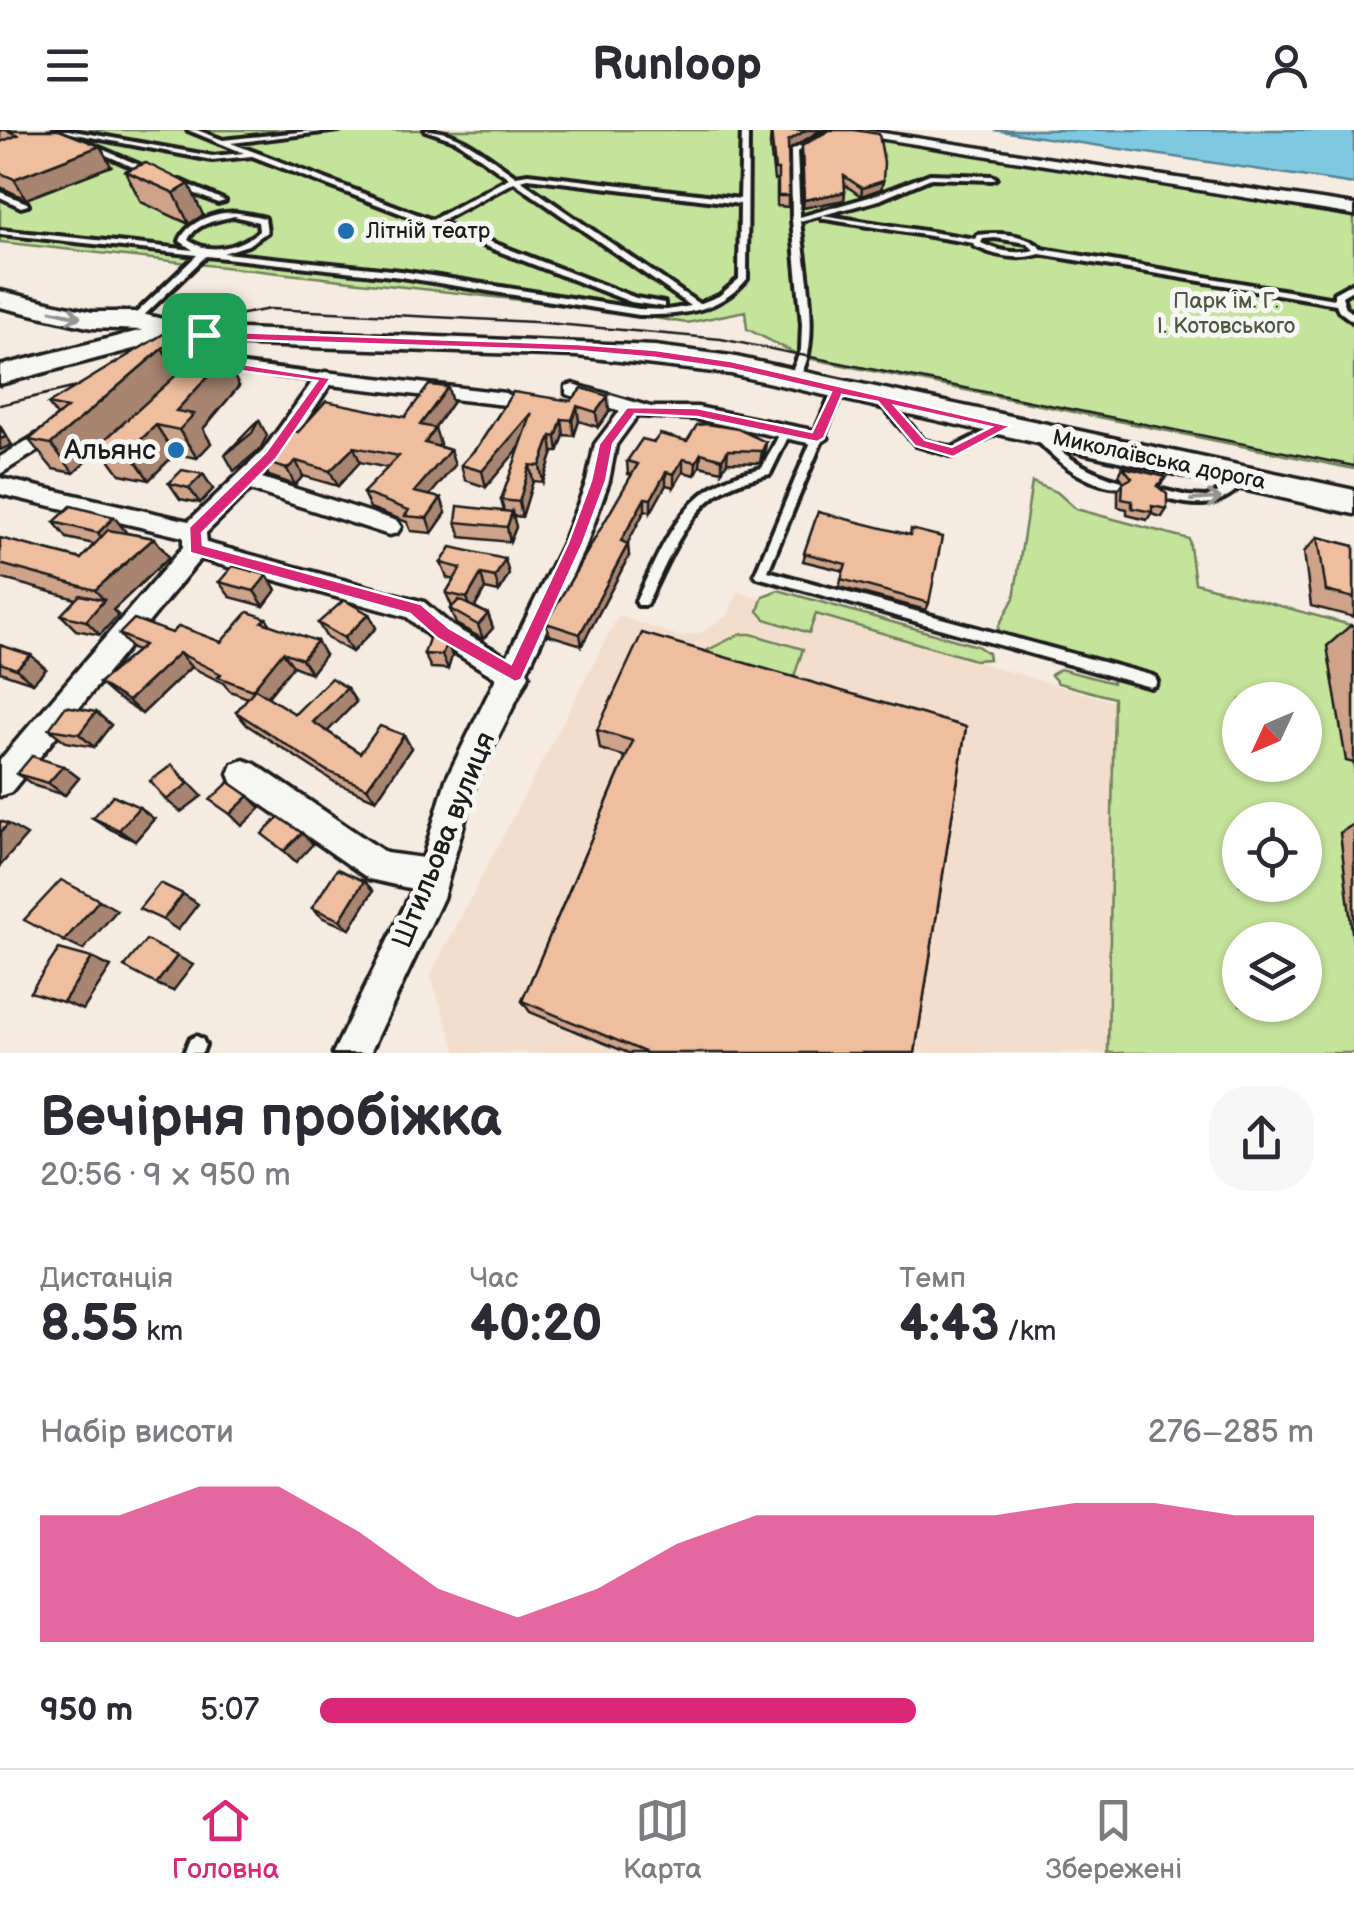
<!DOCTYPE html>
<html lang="uk">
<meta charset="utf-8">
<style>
:root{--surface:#fff;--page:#f7f7f7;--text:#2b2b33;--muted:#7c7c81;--line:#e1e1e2;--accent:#db2777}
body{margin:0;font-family:"Balsamiq Sans",sans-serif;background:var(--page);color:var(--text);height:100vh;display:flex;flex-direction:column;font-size:38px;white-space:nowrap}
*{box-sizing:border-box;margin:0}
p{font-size:32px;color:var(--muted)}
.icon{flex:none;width:55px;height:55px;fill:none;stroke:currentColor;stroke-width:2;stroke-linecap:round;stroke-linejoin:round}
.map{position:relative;height:923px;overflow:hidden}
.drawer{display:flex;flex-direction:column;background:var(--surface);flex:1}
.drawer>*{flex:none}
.needle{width:65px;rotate:226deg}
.buttons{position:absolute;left:1222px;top:552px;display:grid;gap:20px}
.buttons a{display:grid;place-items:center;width:100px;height:100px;border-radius:50%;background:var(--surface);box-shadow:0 2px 8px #0004;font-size:50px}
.pin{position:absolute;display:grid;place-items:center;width:85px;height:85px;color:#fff;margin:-42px;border-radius:20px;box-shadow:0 5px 15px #0006}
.round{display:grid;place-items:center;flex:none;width:105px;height:105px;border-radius:40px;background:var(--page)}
.head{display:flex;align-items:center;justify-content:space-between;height:170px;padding:0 40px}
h1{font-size:55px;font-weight:800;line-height:75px}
.figures{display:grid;grid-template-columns:repeat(3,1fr);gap:15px;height:170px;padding:10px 40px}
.figures div{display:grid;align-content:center}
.figures b{font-size:50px;font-weight:800}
.figures small{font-size:28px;font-weight:400}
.figures p{font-size:28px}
.chart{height:280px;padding:20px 40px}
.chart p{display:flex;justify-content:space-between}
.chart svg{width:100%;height:180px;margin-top:10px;fill:var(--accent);opacity:.7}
ul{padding:0 40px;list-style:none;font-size:32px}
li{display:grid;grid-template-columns:160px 120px 1fr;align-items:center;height:75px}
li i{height:25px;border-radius:12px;background:var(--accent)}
header{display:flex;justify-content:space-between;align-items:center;height:130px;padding:0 40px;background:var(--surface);font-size:45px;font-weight:800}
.tab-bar{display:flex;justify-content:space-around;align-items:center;height:140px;border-top:2px solid var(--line);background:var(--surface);font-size:28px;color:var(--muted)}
.tab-bar a{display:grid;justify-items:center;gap:5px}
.tab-bar .current{color:var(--accent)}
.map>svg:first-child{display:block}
.built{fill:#f3decd}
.green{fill:#c4e39b;stroke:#70805c;stroke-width:2.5;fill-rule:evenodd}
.water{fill:#7fc9e0;stroke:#578492;stroke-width:2.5}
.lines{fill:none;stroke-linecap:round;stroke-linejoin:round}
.lane-casing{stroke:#1c1c1c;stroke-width:8}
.street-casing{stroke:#1c1c1c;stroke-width:7}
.primary-casing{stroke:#1c1c1c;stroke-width:7}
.lane{fill:#f6f6f2;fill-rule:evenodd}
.street{fill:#f6f6f2;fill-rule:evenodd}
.primary{fill:#f6f6f2;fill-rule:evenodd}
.tram{stroke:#1c1c1c;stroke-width:2.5}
.wall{fill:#cea389;stroke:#1c1c1c;stroke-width:2.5}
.shaded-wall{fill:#a7856f;stroke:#1c1c1c;stroke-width:2.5}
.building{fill:#efbe9f;stroke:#1c1c1c;stroke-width:2.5}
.oneway{stroke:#949492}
.route{fill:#db2777;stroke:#fff;stroke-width:2.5;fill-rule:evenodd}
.poi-dot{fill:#1f6fb2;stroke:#f6f6f2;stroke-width:4}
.labels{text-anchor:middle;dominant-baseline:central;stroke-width:10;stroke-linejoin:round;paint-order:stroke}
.far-poi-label{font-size:22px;fill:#1c1c1c;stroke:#f6f6f2;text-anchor:start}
.far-park-label{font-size:22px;fill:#4e5842;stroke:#f6f6f2}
.far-street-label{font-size:22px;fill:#1c1c1c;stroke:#f6f6f2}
.poi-label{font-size:28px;fill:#1c1c1c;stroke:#f6f6f2;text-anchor:end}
.street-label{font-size:28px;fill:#1c1c1c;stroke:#f6f6f2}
</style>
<header><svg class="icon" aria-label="menu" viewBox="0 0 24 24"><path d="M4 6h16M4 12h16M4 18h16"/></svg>Runloop<svg class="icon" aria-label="person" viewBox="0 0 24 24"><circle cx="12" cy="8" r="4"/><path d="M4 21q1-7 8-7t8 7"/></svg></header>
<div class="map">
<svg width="1354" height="923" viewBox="0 0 1354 923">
<rect width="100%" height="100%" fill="#f5ebe1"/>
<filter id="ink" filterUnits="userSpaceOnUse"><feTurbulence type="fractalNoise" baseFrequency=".01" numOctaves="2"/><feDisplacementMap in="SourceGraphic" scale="20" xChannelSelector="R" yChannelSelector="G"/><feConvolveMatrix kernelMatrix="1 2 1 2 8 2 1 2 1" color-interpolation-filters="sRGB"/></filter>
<g filter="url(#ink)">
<path class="built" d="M738 462 1114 572 1108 923H457L430 846 618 486 682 507 702 502 727 486Z"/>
<g class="green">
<path d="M0 0H836L1354 80V339L803 227 747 199 745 181 687 193 574 176 0 112Z"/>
<path d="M1032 352 1057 362 1076 379 1189 409 1195 453 1354 496V923H1108L1114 568 1058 553 1051 545 1060 539 1113 553 1114 535 1000 503 998 497 1014 468ZM1240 570H1305V635H1240ZM1240 690H1305V755H1240ZM1240 810H1305V875H1240Z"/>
<path d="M778 460 977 516 988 523 989 529 975 530 816 484 809 503 765 489 758 481 763 466Z"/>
<path d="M740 504H751L803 519 792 553 702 523Z"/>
</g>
<path class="water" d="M994 0H1354V54Z"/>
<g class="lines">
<defs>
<g id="lane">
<path d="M54 0H68L212 26 244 23 188 0H197L223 10 318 0H339L231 13 432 90 509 48 457 11 425 0C460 0 488 27 516 46L528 44 740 69 742 0H748L747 149C719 182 680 186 639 185L401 147 206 126 137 192 134 193 130 190 131 188 197 125 0 104V100L193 120 180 111C187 91 219 80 239 83 247 84 256 86 265 88L267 102 248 115 223 123 401 141 639 179 667 180 691 176 514 52 439 92 636 168 664 173V177L631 172 252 26 212 30ZM528 48 740 74 739 149 719 166 699 174 520 50ZM234 86 258 92 259 101C239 117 211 126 188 110 197 92 216 91 234 86Z"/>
<path d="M827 1 832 2 797 22 800 87 873 66 930 44 992 46 996 48 992 50 931 48 879 70 800 91C804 130 825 226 794 252L789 249 801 220 802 194 792 90 791 21Z"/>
<path d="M88 15H92L158 43 151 45 88 17Z"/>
<path d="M174 51H180L225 71 218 73 174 55Z"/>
<path d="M0 62 27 73 28 75 21 77 0 67Z"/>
<path d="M822 85 975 109 977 105C999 103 1026 103 1042 119L1334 169V163L1354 152V159L1342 166 1346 178 1354 184V192L1339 181 1336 174 1040 124C1017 131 995 126 974 116L973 113 825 89H822ZM995 108 1027 113 1034 120C1016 125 998 121 981 113L983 109Z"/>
<path d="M182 217 221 232 325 245 330 248 325 251 219 238 179 222 177 220Z"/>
<path d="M838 257 843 260 768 441 1150 545 1155 547 1157 551 1155 555 1150 557 757 447 755 444 833 260Z"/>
<path d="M882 266 886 267 924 311 952 318 1000 294 1004 293 1009 296 953 326 916 315 878 271 877 269Z"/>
<path d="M786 298 791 301 770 344C754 348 739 351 725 359 684 383 667 434 646 475H638L636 471C656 430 675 378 717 354 731 345 746 342 762 338L781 301Z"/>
<path d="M1038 302 1042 303C1065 328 1089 342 1122 351L1124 354 1122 357C1087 357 1057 332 1034 307L1033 305Z"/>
<path d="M1242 344 1248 348C1220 381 1197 377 1158 367L1156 364 1162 360 1187 366 1206 367 1219 362Z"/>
<path d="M196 906 202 909 205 915 202 923H184L190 909Z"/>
</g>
<g id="street">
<path d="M829 0H863L1354 75V85Z"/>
<path d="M325 242 505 263 515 269 505 275 330 255 279 331 262 348 397 391 401 397 397 403 389 405 250 360 206 403 207 413 424 472 452 496 507 527 563 413 587 351 595 314 620 281 566 264V256L573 254 651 277H697L817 301 828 308 817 315 697 289 637 286 616 315 609 351 587 413 527 541 529 545 476 651 443 768 370 923H333L413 759 369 749 233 654 229 644 233 634 244 630 255 634 386 723 423 728 446 650 496 548 434 510 407 487 200 429 11 662 0 666V630L183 417V407L0 364V348L189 391 263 321 318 244Z"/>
<path d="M61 290 71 297 68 302 0 344V327Z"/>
</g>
<path id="primary" d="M0 161 92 182H134L195 197 655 216 731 226 1354 360V384L731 244 577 226 195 213 175 208 0 254V236L143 200 92 198 0 177Z"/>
</defs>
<use href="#lane" class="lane-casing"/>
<use href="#street" class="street-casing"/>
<use href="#primary" class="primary-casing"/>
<use href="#lane" class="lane"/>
<use href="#street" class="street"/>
<use href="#primary" class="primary"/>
<g class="tram">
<path d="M160 222 206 191 270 179 535 192 721 209 1354 336"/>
<path d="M0 275 102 251"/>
</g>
</g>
<g class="wall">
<path d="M0 0H59L111 36 26 69 0 57Z"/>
<path d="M771 0 788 20V77L777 76V50H774L770 15Z"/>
<path d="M802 16 883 51 881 59 861 66 845 55 844 70 803 78Z"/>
<path d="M146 33 203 85 189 94 141 72 125 41Z"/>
<path d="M179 204 192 227 239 256 203 299 211 313 197 328 175 324 149 350 120 344 101 318 74 343 53 339 29 310 57 286 48 274Z"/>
<path d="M513 262 609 282 598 297 579 291 574 306 564 305 558 322H553L543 352 533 351 522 387 513 386 516 397 510 412 461 407 456 392 504 381 501 370 521 315 486 357 465 350 461 335 479 315Z"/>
<path d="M452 273 434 298 440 314 438 316 450 320 455 335 429 366 441 368 446 383 432 403 411 401 407 392 370 378 363 363 388 338 360 332 338 356 303 346 295 355 269 346 261 331 298 302 405 287Z"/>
<path d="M687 311 766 312 764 325 760 333 727 332 722 341 700 336 695 345 683 342 674 357 666 355 651 382 645 380 627 413 629 426 582 515 549 505 546 493 632 345 628 344 627 331 654 312Z"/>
<path d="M1123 337 1166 347 1159 357 1167 379 1162 387 1151 384 1147 390 1127 385V379L1118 377V360L1124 352 1119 345Z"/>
<path d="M203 344 213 359 200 373 180 369 169 353Z"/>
<path d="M818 382 929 473 926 480 839 457 844 441 803 431Z"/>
<path d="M114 387 126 403 154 408 169 427 113 480 118 485 100 505 76 500 61 485 76 469 0 448V408L81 429 94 414 67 408 54 392Z"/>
<path d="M1318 407 1354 416V487L1311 476 1304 422Z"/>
<path d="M441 433 509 444 499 462 485 459 475 477 488 484 493 498 483 509 456 494 450 479 452 477 446 463 454 450 447 448Z"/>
<path d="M267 445 276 460 264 476 230 467 219 452Z"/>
<path d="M369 484 376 498 352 522 327 508 318 493Z"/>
<path d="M266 488 271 495 325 525 311 543 293 536 268 567 295 584 347 558 356 572 327 601 360 623 404 605 411 618 376 670 336 653 247 595 236 582 248 568 230 561 223 553 191 537 142 584 114 566 99 553 137 521 132 519 119 504 172 503 221 512Z"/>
<path d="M1351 495 1354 496V633L1346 631 1327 516Z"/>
<path d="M0 515 46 539 33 553 0 542Z"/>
<path d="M424 524 452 526 448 539 431 538Z"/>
<path d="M96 582 111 595 94 617 66 612 49 599Z"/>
<path d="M966 597 915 923H628L530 882 522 871 626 627 600 619 597 600Z"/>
<path d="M63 636 79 648 65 665 35 656 17 644Z"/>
<path d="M93 688 154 689 135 711 110 699Z"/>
<path d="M1354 694V819L1340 703Z"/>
<path d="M364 751 373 761 350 799 323 788 312 778Z"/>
</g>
<g class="shaded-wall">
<path d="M806 0H821L787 21 788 11Z"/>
<path d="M100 16 111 36 26 69 14 49Z"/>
<path d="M883 51 881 59 861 66 862 58Z"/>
<path d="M189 54 203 85 189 94 174 63Z"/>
<path d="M845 62 844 70 803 78 804 70Z"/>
<path d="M179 204 195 233 164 221 179 247 99 315 101 318 74 343 51 314Z"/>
<path d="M225 228 239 256 203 299 211 313 197 328 179 300 176 281Z"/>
<path d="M448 257 452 273 425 311 420 295Z"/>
<path d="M608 266 609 282 598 297 596 282Z"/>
<path d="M577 276 579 291 574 306 572 290Z"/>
<path d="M532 283 535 299 486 357 482 341Z"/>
<path d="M562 289 564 305 558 322 556 307Z"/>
<path d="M259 290 267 306 260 319 234 341 225 325Z"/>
<path d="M156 295 175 324 149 350 129 321Z"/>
<path d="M0 296 12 315 0 320Z"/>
<path d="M435 298 440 314 430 328 425 313Z"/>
<path d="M551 306 553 322 543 352 540 336Z"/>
<path d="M766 312 764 325 760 333 762 321Z"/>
<path d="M354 317 360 332 338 356 330 341Z"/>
<path d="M450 320 455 335 419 378 414 362Z"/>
<path d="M728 320 727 332 722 341V329Z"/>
<path d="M701 323 700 336 695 345 696 332Z"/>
<path d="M683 329V342L674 357V344Z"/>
<path d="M296 331 303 346 295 355 287 339Z"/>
<path d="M530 335 533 351 522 387 519 372Z"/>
<path d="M666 342V355L651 382V369Z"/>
<path d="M203 344 213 359 200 373 189 358Z"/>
<path d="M441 368 446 383 432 403 427 388Z"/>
<path d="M645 368V380L622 424 621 411Z"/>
<path d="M512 382 516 397 510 412 507 397Z"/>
<path d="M114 387 126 402 110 418 98 403Z"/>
<path d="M154 408 169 427 113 480 118 485 100 505 86 491 104 470 95 460Z"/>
<path d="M628 414 629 426 582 515 580 504Z"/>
<path d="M505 429 509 444 499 462 495 447Z"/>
<path d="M481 444 485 459 472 482 467 468Z"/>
<path d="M267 445 276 460 264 476 254 461Z"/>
<path d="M369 484 376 498 352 522 344 508Z"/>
<path d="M488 484 493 498 483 509 478 495Z"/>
<path d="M317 511 325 525 311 543 302 529Z"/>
<path d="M447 511 452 526 448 539 442 525Z"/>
<path d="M283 522 293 536 262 573 252 560Z"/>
<path d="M179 523 191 537 142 584 128 571Z"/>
<path d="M31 525 46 539 33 553 16 539Z"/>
<path d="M347 558 356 572 323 606 313 592Z"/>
<path d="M96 582 111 595 94 617 79 604Z"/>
<path d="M404 605 411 618 376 670 367 658Z"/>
<path d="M172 635 202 666 181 682 166 670Z"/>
<path d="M63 636 79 648 65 665 48 653Z"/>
<path d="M249 666 261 678 242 696 230 684Z"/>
<path d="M139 677 154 689 135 711 119 700Z"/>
<path d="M8 694 27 705 0 736V703Z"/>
<path d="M302 703 313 714 296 732 284 721Z"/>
<path d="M364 751 373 761 350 799 340 790Z"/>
<path d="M183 764 198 774 178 800 163 790Z"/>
<path d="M99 770 117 780 83 820 64 811Z"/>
<path d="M177 826 193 835 173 861 156 854Z"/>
<path d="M92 828 111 837 83 880 63 872Z"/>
</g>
<g class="building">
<path d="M6 0H59L100 16 14 49 0 43V12L18 5Z"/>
<path d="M771 0H806L788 11 789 66H778V40H775Z"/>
<path d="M830 0H854L879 4 884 32 883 51 862 58 844 46 845 62 804 70 802 16Z"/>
<path d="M146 33 189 54 174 63 125 41Z"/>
<path d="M170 200 179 204 51 314 29 310 67 278 48 274Z"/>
<path d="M164 221 178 223 185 230 196 225 225 228 176 281 194 284 179 300 156 295 129 321 99 315 182 240Z"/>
<path d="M429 255 448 257 420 295 435 298 425 313 450 320 414 362 441 368 427 388 405 386 409 380 363 363 399 326 354 317 330 341 296 331 287 339 261 331 287 299 298 302 326 271 405 287Z"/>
<path d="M582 258 608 266 596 282 577 276 572 290 562 289 556 307 551 306 540 336 530 335 519 372 501 370 532 283 482 341 461 335 479 315 513 262 571 271Z"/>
<path d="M259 290 252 303 225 325Z"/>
<path d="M707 294 738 299 766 312 762 321 728 320 722 329 701 323 696 332 683 329 674 344 666 342 651 369 645 368 621 411 628 414 580 504 546 493 638 334 627 331 642 309 654 312 660 304 687 311 697 295Z"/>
<path d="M0 298 6 307 0 309Z"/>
<path d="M1123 337 1166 347 1157 356 1167 364V379L1152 376V382L1132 378V371L1122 369 1123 353 1132 348Z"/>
<path d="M182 340 203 344 189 358 169 353Z"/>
<path d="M71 376 114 387 98 403 54 392Z"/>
<path d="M458 376 512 382 507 397 456 392Z"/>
<path d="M818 382 910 405 911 399 942 407 929 473 841 449 846 434 804 423Z"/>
<path d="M108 400 154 408 95 460 0 434V408L81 429Z"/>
<path d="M1318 407 1354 416V468L1326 461Z"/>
<path d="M451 417 505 429 495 447 481 444 467 468 446 463 461 438 441 433Z"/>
<path d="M233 436 267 445 254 461 219 452Z"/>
<path d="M80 465 104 470 86 491 61 485Z"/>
<path d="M344 470 369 484 344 508 318 493Z"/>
<path d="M459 470 488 484 478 495 450 479Z"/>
<path d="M248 482 266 488 262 492 317 511 302 529 283 522 252 560 218 547 221 544 179 523 128 571 99 553 144 515 119 504 134 489 172 503 179 496 221 512Z"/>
<path d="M431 502 447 511 442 525 424 524Z"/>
<path d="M642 503 966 597 915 923H647L522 871 633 611 597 600Z"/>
<path d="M0 515 31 525 16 539 0 533Z"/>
<path d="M331 548 347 558 313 592 360 623 380 596 404 605 367 658 327 641 236 582 255 559 295 584Z"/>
<path d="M66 576 96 582 79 604 49 599Z"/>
<path d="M32 626 63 636 48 653 17 644Z"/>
<path d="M172 635 188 654 166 670 150 651Z"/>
<path d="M229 652 249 666 230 684 210 670Z"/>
<path d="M113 665 139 677 119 700 93 688Z"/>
<path d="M279 687 302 703 284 721 262 704Z"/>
<path d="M0 691 8 694 0 703Z"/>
<path d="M337 739 364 751 340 790 312 778Z"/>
<path d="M61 750 99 770 64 811 24 790Z"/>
<path d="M160 753 183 764 163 790 139 779Z"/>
<path d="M146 810 177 826 156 854 124 837Z"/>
<path d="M59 819 92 828 63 872 30 862Z"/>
</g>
<defs><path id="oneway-shaft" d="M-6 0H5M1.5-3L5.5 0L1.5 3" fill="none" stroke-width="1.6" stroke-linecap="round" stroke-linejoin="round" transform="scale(2.5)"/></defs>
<g class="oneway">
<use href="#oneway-shaft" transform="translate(66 184) rotate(13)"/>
<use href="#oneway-shaft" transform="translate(1206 369) rotate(-4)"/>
</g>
</g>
<path class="route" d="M204 201 577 214 656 220 731 231 1011 296 953 327 915 316 878 272 842 265 824 308 817 312 697 287 635 284 613 314 606 351 583 413 521 550 515 552 437 508 410 484 190 423 189 397 266 322 317 251 219 238 178 222V217ZM207 209 577 221 656 228 731 239 831 262 812 302 697 278 627 277 599 314 591 351 568 413 511 534 449 498 421 474 203 415 202 403 276 329 331 248 222 231 191 219ZM895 276 991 297 952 317 925 310Z"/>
<g class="poi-dot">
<circle cx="346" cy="101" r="10"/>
<circle cx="176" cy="320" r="10"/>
</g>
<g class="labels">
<g class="far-poi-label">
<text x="366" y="101">Літній театр</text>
</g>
<g class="far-park-label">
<text x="1226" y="171">Парк ім. Г.<tspan x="1226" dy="25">І. Котовського</tspan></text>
</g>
<g class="far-street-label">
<text transform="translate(1159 330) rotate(12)">Миколаївська дорога</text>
</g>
<g class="poi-label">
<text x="156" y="320">Альянс</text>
</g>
<g class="street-label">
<text transform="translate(444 710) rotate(-68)">Штильова вулиця</text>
</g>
</g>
</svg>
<div class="buttons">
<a><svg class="needle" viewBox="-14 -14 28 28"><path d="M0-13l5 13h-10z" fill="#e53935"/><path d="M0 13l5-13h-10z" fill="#7c7c81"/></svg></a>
<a><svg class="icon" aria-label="locate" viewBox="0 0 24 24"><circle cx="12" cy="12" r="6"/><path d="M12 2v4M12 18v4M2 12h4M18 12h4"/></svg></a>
<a><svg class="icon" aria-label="layers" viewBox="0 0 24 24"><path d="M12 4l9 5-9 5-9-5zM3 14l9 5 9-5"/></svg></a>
</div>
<div class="pin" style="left:204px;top:205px;background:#1e9e55"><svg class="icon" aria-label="arrive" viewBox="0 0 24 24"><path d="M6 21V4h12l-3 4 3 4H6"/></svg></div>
</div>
<section class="drawer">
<div class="head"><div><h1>Вечірня пробіжка</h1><p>20:56 · 9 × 950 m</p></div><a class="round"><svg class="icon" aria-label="share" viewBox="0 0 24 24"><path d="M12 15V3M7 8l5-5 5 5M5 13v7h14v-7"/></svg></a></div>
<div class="figures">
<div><p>Дистанція</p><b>8.55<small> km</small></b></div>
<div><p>Час</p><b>40:20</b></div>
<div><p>Темп</p><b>4:43<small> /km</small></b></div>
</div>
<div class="chart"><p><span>Набір висоти</span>276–285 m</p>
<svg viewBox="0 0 160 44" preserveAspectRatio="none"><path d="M0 44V13L10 13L20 6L30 6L40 17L50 31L60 38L70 31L80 20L90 13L100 13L110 13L120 13L130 10L140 10L150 13L160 13V44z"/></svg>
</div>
<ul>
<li><b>950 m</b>5:07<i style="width:60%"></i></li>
</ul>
</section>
<nav class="tab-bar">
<a class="current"><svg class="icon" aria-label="home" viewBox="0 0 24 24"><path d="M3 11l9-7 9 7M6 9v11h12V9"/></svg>Головна</a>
<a><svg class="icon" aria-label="map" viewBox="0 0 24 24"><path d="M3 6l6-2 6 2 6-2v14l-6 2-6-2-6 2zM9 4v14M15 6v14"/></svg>Карта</a>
<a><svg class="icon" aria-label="saved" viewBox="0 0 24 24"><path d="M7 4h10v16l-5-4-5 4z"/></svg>Збережені</a>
</nav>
